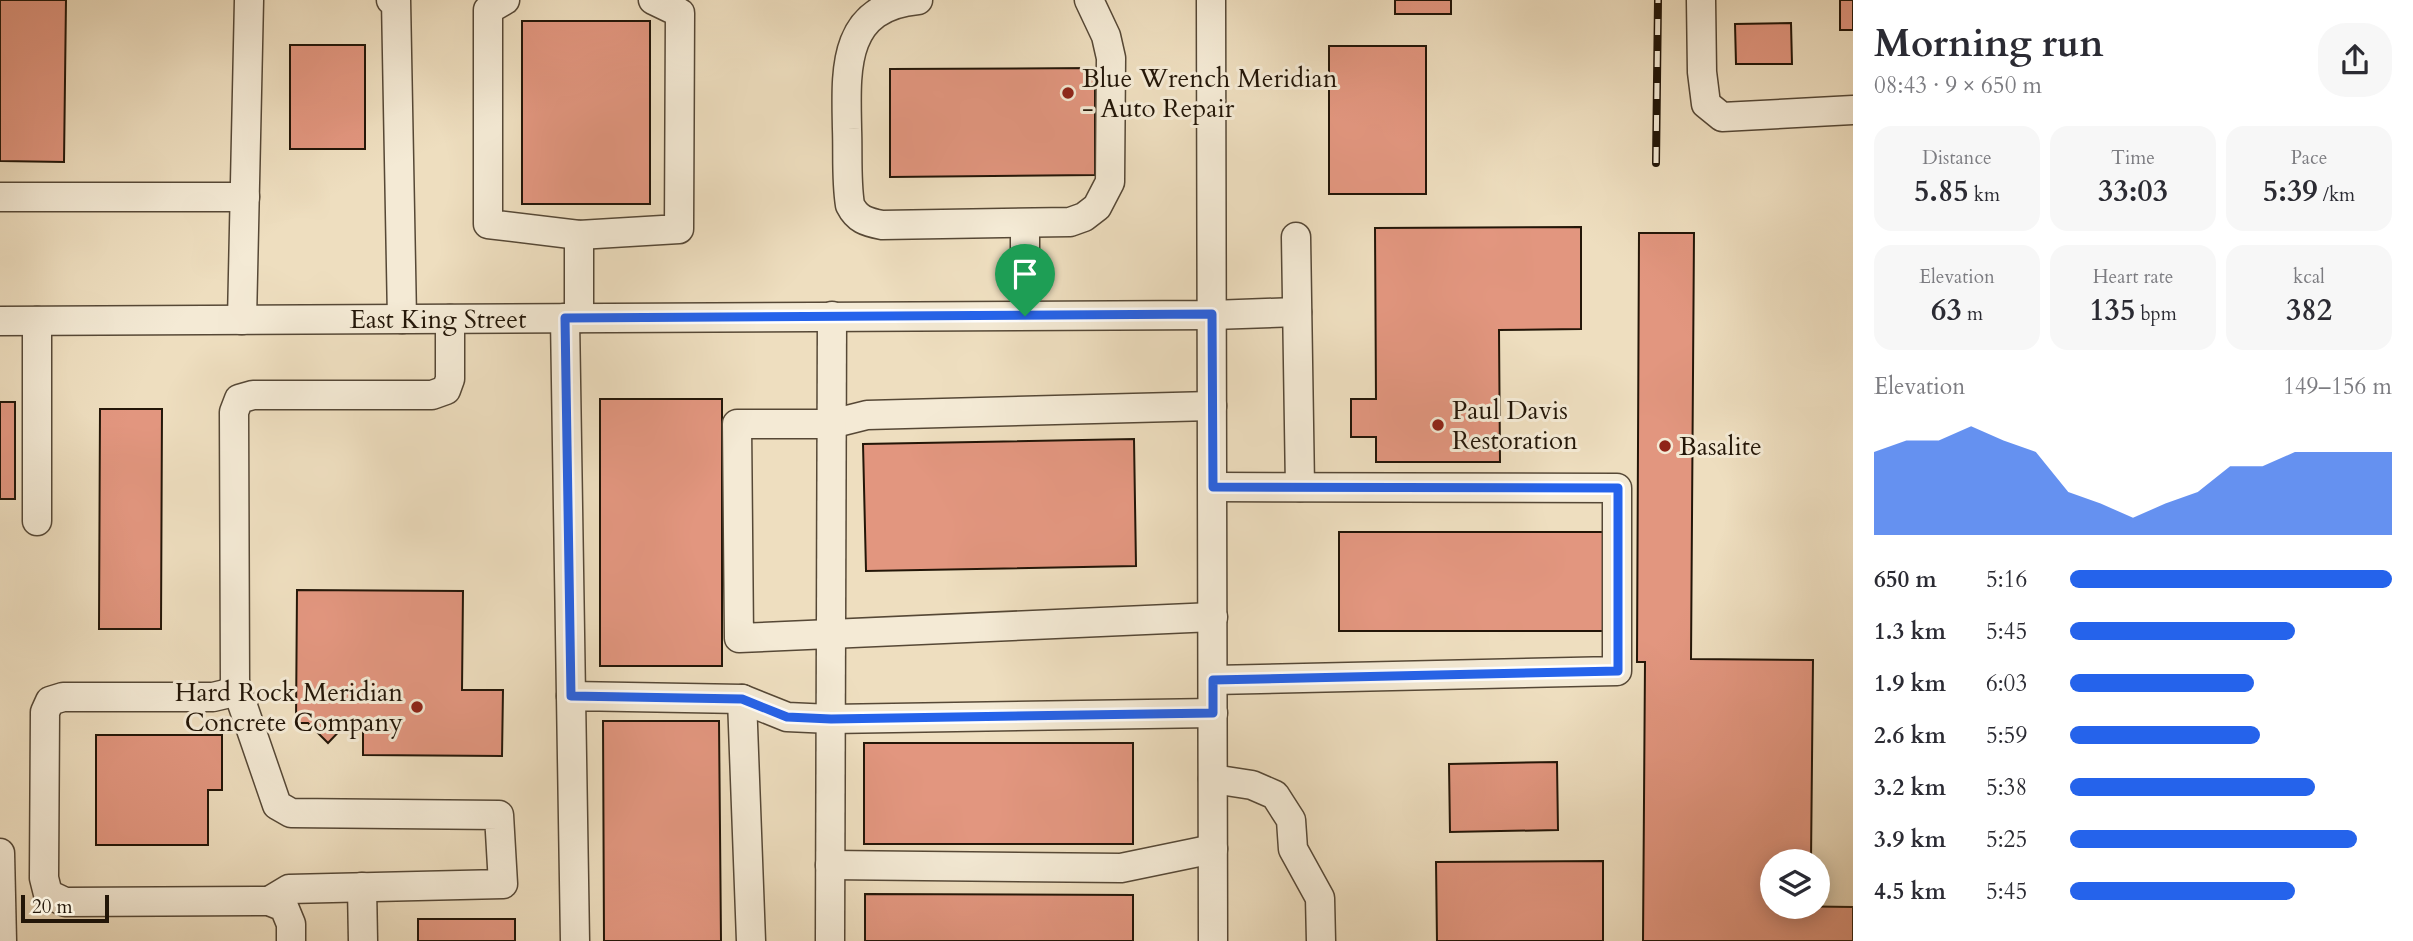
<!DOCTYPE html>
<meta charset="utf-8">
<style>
:root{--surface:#fff;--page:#f7f7f7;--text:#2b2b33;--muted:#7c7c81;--accent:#2563eb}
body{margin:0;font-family:Cardo,serif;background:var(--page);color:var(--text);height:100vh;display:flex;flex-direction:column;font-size:26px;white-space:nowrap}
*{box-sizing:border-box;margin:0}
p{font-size:23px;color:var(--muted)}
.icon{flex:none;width:38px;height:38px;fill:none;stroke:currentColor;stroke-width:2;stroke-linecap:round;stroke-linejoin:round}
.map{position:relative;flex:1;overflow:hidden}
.sheet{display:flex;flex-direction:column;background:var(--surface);width:560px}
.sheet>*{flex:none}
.controls{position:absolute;left:1760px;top:849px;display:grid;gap:14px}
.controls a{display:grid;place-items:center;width:70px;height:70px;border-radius:50%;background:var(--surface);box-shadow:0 4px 18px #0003;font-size:35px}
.scale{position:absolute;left:21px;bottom:18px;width:88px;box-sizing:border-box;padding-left:7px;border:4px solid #231608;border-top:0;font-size:19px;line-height:24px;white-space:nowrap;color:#231608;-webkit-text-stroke:5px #f4ead5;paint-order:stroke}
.pin{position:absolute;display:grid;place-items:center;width:60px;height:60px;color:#fff;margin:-72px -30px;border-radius:50% 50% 50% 0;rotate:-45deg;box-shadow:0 0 7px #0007}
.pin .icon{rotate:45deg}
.round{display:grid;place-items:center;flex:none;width:74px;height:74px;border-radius:28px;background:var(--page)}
.summary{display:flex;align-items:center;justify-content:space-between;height:119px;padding:0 21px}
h1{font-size:38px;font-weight:600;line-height:52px}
.stats{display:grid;grid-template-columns:repeat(3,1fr);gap:10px;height:119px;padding:7px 21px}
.stats div{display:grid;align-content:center;border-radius:18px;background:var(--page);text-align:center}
.stats b{font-size:30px;font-weight:600}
.stats small{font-size:19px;font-weight:400}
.stats p{font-size:19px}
.chart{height:196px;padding:14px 21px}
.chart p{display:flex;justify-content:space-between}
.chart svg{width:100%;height:126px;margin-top:7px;fill:var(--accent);opacity:.7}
ul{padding:0 21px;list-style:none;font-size:23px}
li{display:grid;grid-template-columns:112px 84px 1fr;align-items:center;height:52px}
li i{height:18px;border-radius:9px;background:var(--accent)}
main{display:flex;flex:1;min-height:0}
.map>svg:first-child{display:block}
.building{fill:#e2967f;stroke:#231608;stroke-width:2}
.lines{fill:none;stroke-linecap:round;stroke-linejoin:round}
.minor-casing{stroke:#564836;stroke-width:31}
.minor{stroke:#f4ead5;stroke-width:28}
.rail-casing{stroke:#231608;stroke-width:8}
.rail{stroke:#f4ead5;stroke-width:5;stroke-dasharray:16;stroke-linecap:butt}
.route-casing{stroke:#fff;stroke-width:14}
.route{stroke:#2563eb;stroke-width:9}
.poi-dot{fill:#8f2418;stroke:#f4ead5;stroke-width:2.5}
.labels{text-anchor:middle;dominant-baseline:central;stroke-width:6;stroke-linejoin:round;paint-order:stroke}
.poi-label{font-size:26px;fill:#231608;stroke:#f4ead5;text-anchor:start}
.street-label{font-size:26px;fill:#231608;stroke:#f4ead5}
</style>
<main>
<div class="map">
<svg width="1853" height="941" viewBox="0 0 1853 941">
<rect width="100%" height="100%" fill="#eedebf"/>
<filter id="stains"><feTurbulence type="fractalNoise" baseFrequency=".00286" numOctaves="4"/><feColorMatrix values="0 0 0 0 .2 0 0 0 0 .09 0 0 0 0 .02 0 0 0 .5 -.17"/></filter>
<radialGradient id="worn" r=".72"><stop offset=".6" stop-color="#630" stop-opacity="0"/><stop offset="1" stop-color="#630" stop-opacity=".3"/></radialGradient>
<g class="building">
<path d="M0 0H66L64 162 0 161Z"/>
<rect x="1395" y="0" width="56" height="14"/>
<rect x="1840" y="0" width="13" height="30"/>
<rect x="522" y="21" width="128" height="183"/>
<path d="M1791 23 1792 64H1736L1735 24Z"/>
<rect x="290" y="45" width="75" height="104"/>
<rect x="1329" y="46" width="97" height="148"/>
<path d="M1095 68V175L890 177V69Z"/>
<path d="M1581 227V329L1499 330 1500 462H1376V437H1351V399H1376L1375 228Z"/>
<path d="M1639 233H1694L1691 659 1813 660 1811 861H1773V906L1853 907V941H1643L1645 662H1637Z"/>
<rect x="600" y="399" width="122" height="267"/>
<rect x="0" y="402" width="15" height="97"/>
<path d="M100 409H162L161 629H99Z"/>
<path d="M1134 439 1136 566 866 571 863 444Z"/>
<rect x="1339" y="532" width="269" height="99"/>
<path d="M297 590 463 591 462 690H503L502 756 363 755V723H347L328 743 308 723H296Z"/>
<path d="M603 721H719L721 941H604Z"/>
<path d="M96 735H222V790H208V845H96Z"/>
<rect x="864" y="743" width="269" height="101"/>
<path d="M1557 762 1558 830 1450 832 1449 764Z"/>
<path d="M1603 861V941H1437L1436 862Z"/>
<path d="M865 894 1133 895V941H865Z"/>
<rect x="418" y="919" width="97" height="22"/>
</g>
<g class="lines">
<defs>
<g id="minor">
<path d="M391 0H396L402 319"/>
<path d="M505 0 488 10V224L579 235 679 229 680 13 653 0"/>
<path d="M918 0C841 7 846 71 847 129 848 154 846 180 850 205 857 219 866 222 882 225L1070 222 1084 217 1097 207 1110 182 1111 58 1106 36 1089 0"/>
<path d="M1211 0 1213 941"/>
<path d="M1701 0 1702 72 1706 104 1722 117 1853 110"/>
<path d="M0 197H245"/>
<path d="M1025 225V315"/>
<path d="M579 235V318"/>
<path d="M1296 237 1300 487"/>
<path d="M565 318 571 696"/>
<path d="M242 320 249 0"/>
<path d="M0 321 1212 315 1297 312"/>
<path d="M37 321V521"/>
<path d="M1212 406 867 415 831 424H737L739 638 1213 617"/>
<path d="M1213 487 1617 488V671L1213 680"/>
<path d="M235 683 277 805 291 813 499 815 503 884 289 889 269 901"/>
<path d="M742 699 751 941"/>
<path d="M1213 779 1252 785 1275 795 1291 820 1293 849 1320 898 1321 941"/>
<path d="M0 853 2 941"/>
<path d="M830 865 1121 868 1213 849"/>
<path d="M362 887 363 941"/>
<path d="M291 941V924L284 907 269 901 65 902 48 894 44 878 45 712 50 701 63 697H213L230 693 235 683 234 412 239 399 253 395H432L446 390 450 379V319"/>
<path d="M575 941 571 696 742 699 787 717 831 719 1213 713"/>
<path d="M830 941 832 316"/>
</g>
</defs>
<use href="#minor" class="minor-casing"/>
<use href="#minor" class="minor"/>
<defs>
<path id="rail" d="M1656 163 1658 0"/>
</defs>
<use href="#rail" class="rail-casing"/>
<use href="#rail" class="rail"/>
</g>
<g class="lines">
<defs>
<path id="route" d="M1212 314 1213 487 1618 488V671L1213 680V713L831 719 787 717 742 699 571 696 565 318Z"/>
</defs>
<use href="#route" class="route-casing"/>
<use href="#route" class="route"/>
</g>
<g class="poi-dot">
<circle cx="1068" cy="93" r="7"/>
<circle cx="1438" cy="425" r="7"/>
<circle cx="1665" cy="446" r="7"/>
<circle cx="417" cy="707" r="7"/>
</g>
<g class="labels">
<g class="poi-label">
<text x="1082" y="78">Blue Wrench Meridian<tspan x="1082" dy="30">- Auto Repair</tspan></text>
<text x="1452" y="410">Paul Davis<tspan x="1452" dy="30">Restoration</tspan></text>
<text x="1679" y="446">Basalite</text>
<text x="403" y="692" text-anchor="end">Hard Rock Meridian<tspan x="403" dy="30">Concrete Company</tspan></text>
</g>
<g class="street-label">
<text x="438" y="319">East King Street</text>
</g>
</g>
<rect width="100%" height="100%" filter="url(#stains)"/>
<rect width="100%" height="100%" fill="url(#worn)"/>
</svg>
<div class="controls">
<a><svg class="icon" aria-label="layers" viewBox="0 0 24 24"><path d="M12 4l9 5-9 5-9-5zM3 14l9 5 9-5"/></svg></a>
</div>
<div class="scale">20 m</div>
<div class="pin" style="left:1025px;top:316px;background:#1e9e55"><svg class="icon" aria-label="arrive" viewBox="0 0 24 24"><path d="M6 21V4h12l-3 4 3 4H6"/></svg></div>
</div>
<section class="sheet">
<div class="summary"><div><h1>Morning run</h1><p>08:43 · 9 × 650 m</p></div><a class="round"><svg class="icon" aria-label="share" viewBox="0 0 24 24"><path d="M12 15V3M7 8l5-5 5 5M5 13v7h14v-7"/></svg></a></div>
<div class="stats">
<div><p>Distance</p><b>5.85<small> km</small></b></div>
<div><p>Time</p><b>33:03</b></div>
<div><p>Pace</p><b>5:39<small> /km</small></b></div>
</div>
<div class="stats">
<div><p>Elevation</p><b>63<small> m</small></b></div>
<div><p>Heart rate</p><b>135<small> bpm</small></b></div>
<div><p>kcal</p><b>382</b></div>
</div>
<div class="chart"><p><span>Elevation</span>149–156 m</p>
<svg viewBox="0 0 160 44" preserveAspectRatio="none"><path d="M0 44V15L10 11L20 11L30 6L40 11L50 15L60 29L70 33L80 38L90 33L100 29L110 20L120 20L130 15L140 15L150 15L160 15V44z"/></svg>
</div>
<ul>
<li><b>650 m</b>5:16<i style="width:100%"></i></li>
<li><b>1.3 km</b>5:45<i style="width:70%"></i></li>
<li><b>1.9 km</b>6:03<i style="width:57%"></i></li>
<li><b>2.6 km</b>5:59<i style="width:59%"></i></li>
<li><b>3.2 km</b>5:38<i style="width:76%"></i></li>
<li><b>3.9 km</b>5:25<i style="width:89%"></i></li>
<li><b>4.5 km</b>5:45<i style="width:70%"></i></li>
</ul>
</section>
</main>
